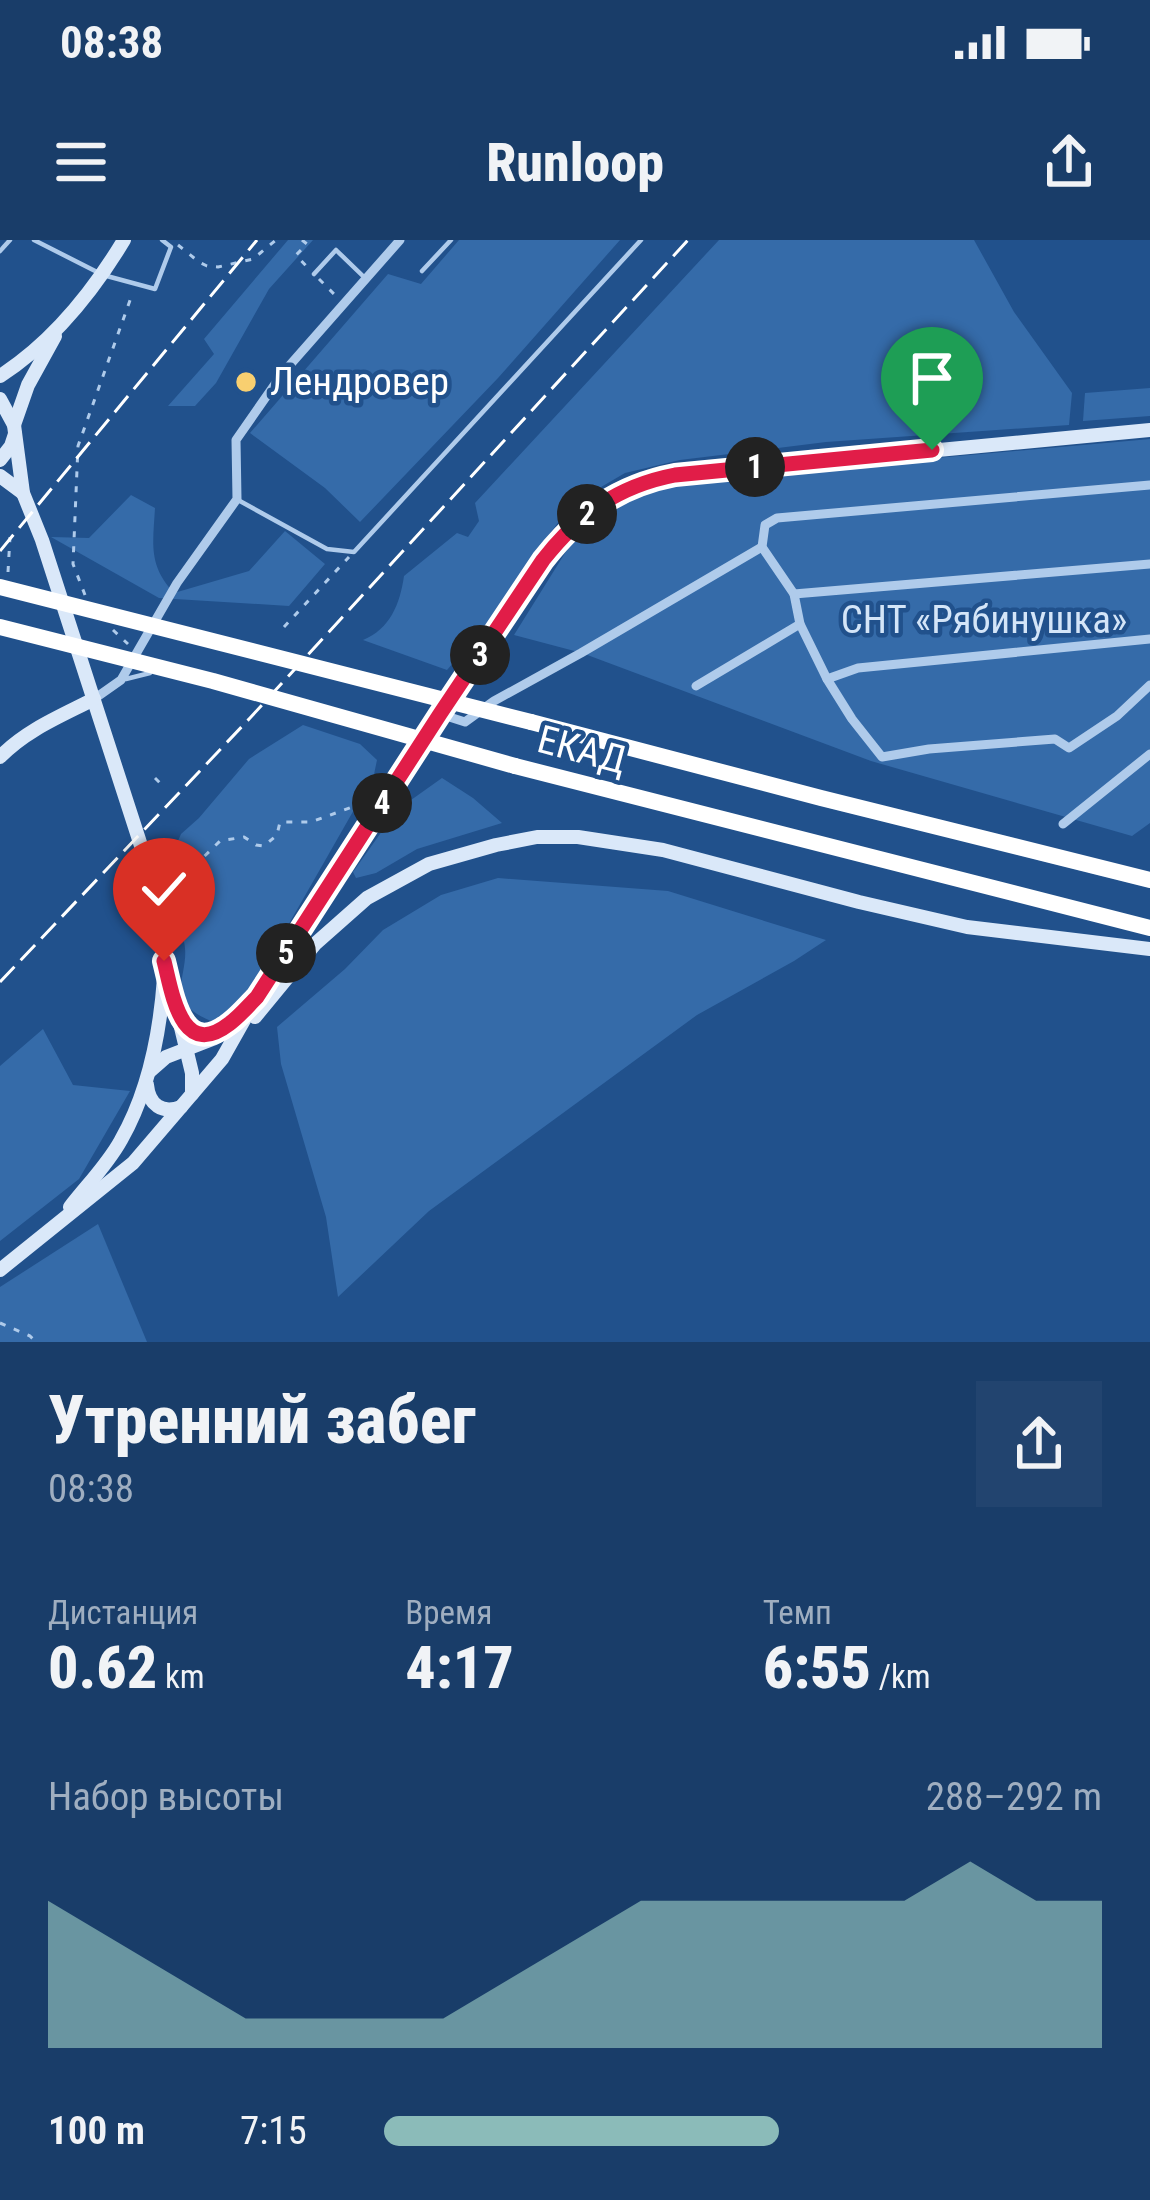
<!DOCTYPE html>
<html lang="ru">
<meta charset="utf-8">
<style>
:root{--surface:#193d69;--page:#22446f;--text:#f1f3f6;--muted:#9faec0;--accent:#8bbbb9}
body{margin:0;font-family:"Roboto Condensed",sans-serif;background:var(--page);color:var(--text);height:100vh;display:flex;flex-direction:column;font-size:45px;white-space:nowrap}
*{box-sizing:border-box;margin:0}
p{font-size:39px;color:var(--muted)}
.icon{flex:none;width:66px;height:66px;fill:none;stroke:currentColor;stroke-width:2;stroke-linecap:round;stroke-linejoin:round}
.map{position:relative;height:1102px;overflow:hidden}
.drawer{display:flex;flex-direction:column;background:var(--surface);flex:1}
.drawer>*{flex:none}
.pin{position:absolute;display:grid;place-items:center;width:102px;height:102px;color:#fff;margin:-123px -51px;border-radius:50% 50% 50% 0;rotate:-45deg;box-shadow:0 0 12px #0007}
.pin .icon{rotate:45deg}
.km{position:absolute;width:60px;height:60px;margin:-30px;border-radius:50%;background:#222;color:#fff;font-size:33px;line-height:60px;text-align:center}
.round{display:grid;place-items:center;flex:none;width:126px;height:126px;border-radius:0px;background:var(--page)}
.overview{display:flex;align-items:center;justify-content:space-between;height:204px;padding:0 48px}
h1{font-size:66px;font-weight:800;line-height:90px}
.metrics{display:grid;grid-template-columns:repeat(3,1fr);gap:18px;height:204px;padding:12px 48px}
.metrics div{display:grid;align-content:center}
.metrics b{font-size:60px;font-weight:800}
.metrics small{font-size:33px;font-weight:400}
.metrics p{font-size:33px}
.chart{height:336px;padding:24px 48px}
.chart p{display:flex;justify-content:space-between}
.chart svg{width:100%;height:216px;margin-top:12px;fill:var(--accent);opacity:.7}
ul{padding:0 48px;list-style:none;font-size:39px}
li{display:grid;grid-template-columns:192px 144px 1fr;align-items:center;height:90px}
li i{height:30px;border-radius:15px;background:var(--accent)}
.status{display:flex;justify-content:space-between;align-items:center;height:84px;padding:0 60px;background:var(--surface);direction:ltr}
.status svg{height:33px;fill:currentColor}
header{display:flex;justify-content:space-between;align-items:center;height:156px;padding:0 48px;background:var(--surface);font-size:54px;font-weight:800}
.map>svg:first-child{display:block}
.green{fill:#356ba9}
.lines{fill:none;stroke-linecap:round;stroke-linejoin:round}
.path{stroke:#afcbeb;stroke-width:3;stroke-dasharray:6 9;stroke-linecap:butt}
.lane{stroke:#afcbeb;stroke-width:4.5}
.street{stroke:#afcbeb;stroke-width:9}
.secondary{stroke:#dae8f9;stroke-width:14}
.highway{stroke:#fff;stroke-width:16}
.rail{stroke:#fff;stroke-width:3;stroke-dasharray:21 9;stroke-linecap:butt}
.highway-bridge{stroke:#fff;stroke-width:16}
.route-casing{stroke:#fff;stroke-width:24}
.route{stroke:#e11d48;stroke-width:15}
.poi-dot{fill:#f8cf70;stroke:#21518c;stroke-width:4.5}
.labels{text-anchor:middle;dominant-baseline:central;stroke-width:9;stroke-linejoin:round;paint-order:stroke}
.poi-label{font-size:39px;fill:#fff;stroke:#21518c;text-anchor:start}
.park-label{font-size:39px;fill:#d4e5f8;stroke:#21518c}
.street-label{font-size:39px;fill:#fff;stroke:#21518c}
</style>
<div class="status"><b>08:38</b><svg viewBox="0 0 49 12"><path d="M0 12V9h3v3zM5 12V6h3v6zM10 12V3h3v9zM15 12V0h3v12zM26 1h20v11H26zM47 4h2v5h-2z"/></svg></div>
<header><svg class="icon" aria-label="menu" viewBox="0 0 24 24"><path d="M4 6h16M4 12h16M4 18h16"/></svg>Runloop<svg class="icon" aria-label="share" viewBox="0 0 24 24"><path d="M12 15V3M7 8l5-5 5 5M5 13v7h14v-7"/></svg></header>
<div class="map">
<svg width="1150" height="1102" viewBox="0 0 1150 1102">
<rect width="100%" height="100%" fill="#21518c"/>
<g class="green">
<path d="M288 0H313L269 49 216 143 195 166H168L214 114 204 99Z"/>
<path d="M459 0H620L498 138 360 282 325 248 250 193 388 34 421 44Z"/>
<path d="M719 0H974L1014 72 1072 153 1069 185 826 202 680 220 625 233 572 264 533 316 500 368 447 430 363 400C390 389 400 364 404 336L457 293 468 297 479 281 475 263Z"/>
<path d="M1150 148V176L1083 181 1085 153Z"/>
<path d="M1150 199V583L1132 596 871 521 582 413 514 395 585 281 630 256 667 242Z"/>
<path d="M131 255 155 268C153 304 148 325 174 353L249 331 285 291 325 324 289 366 159 358 51 297 89 298Z"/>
<path d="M303 485 360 504 377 520 372 544 355 568 266 724 250 761 228 778 211 781C158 759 194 733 183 698 180 690 172 680 167 673L171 657 162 644 167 626 181 594 199 578 249 519Z"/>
<path d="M442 538 473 558 502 583 417 609 376 633 356 638 353 632 397 570Z"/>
<path d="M498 638 668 651 826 700 794 721 697 775 429 971 338 1057 326 977 281 824 277 787 345 729 383 690 441 655Z"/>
<path d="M43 789 73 845 130 851 79 939 0 1001V826Z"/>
<path d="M98 984 147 1102H0V1047Z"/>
</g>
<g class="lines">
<g class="path">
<path d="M302 0 307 4 296 15 308 28"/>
<path d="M178 5 199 22 207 26 218 27 253 19 276 0"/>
<path d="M319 39 338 58"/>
<path d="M8 332 10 297"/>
<path d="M85 355 73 324 78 206 133 52"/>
<path d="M284 387 349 317"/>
<path d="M113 390 128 404"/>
<path d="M155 538 165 548"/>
<path d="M171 664 180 640 220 601 244 597 256 605 264 606 277 595 280 582H311L366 562"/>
<path d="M0 1083 30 1096 36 1102"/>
</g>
<g class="lane">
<path d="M34 0 103 35 155 49 171 7 162 0"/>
<path d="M0 11 10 0"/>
<path d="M422 31 451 0"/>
<path d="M314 34 336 10 365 38"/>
<path d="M238 260 327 309 354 312 641 0"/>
<path d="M126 439 150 433"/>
</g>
<g class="street">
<path d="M1150 245 777 278 765 285 762 307 794 354 800 384 827 439 852 479 882 517 929 509 1055 499 1069 508 1117 476 1150 445"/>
<path d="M794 354 1150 324"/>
<path d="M827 439 858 428 1150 399"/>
<path d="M696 446 800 384"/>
<path d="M94 459 121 440 177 343 237 259 236 200 282 134 400 0"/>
<path d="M440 474 465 482 494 461 581 413 762 307"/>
<path d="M1063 584 1150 514"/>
</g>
<g class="secondary">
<path d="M0 136C53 102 92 53 124 0"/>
<path d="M0 159 14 185 23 253 42 300 144 615 158 672 165 721 192 833V854"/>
<path d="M14 185 28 145 55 96"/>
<path d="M0 220 11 206 15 194"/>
<path d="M0 236 23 253"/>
<path d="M0 517C26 490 61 476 94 459"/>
<path d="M255 777 315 704 367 658 429 624 496 605 537 597H578L663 610 859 662 967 687 1150 709"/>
<path d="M150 831 166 817 215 798 245 769"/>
<path d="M147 845C149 865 162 874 181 867"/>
<path d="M70 967C87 945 108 924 121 900 149 851 160 793 164 738"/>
<path d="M0 1030 133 923 222 819 257 757 343 622 543 320C579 274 618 246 675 235L1150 190"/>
</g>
<g class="highway">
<path d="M531 482 821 558 1150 640"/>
<path d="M515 526 1150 688"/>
</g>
<g class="rail">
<path d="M0 311 257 0"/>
<path d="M0 742 250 478 688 0"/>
</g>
<g class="highway-bridge">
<path d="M0 347 531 482"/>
<path d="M0 387 213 441 515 526"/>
</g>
</g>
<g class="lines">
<defs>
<path id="route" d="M164 721C172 752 181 821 229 784 239 777 248 766 257 757L440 474 543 320C579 274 618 246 675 235L932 210"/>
</defs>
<use href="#route" class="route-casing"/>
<use href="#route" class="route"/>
</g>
<circle class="poi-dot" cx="246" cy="142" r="12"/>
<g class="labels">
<g class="poi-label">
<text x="270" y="142">Лендровер</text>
</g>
<g class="park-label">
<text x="984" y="380">СНТ «Рябинушка»</text>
</g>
<g class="street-label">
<text transform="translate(582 510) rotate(15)">ЕКАД</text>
</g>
</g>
</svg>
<div class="pin" style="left:932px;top:210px;background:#1e9e55"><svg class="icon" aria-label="arrive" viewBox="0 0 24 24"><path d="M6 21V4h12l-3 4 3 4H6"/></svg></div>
<div class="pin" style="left:164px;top:721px;background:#d93025"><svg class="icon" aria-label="check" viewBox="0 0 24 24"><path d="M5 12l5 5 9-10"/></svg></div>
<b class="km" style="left:755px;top:227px">1</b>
<b class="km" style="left:587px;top:274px">2</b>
<b class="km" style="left:480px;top:415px">3</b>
<b class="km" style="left:382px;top:563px">4</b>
<b class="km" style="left:286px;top:713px">5</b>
</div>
<section class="drawer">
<div class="overview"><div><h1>Утренний забег</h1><p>08:38</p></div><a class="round"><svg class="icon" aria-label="share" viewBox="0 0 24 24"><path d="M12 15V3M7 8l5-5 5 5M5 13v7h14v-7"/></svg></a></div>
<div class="metrics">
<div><p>Дистанция</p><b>0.62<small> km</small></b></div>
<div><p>Время</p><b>4:17</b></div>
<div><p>Темп</p><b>6:55<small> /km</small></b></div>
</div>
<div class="chart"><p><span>Набор высоты</span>288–292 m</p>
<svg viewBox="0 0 160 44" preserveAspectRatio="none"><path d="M0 44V14L10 22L20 30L30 38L40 38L50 38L60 38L70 30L80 22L90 14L100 14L110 14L120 14L130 14L140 6L150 14L160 14V44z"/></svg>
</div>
<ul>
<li><b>100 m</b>7:15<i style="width:55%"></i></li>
</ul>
</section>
